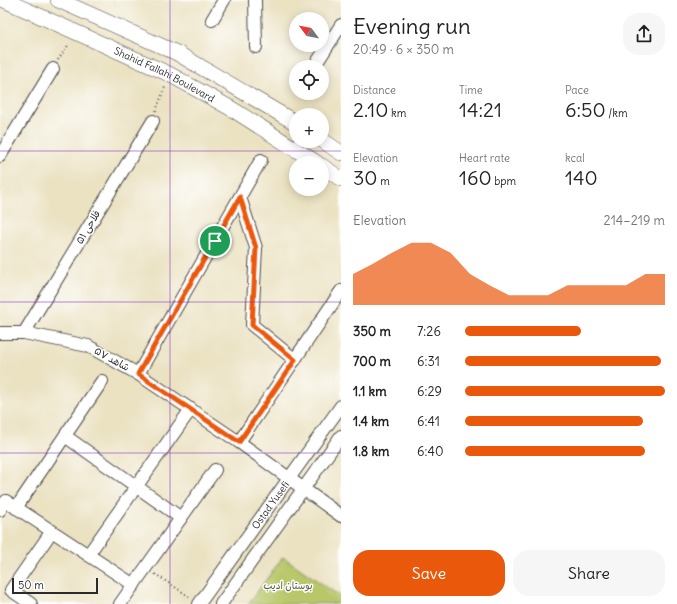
<!DOCTYPE html>
<meta charset="utf-8">
<style>
:root{--surface:#fff;--page:#f6f6f6;--text:#222;--muted:#767676;--accent:#ea580c}
body{margin:0;font-family:Delius,"Playpen Sans Arabic",sans-serif;background:var(--page);color:var(--text);height:100vh;display:flex;flex-direction:column;font-size:15px;white-space:nowrap}
*{box-sizing:border-box;margin:0}
p{font-size:13px;color:var(--muted)}
.icon{flex:none;width:22px;height:22px;fill:none;stroke:currentColor;stroke-width:2;stroke-linecap:round;stroke-linejoin:round}
.map{position:relative;flex:1;overflow:hidden}
.panel{display:flex;flex-direction:column;background:var(--surface);width:336px}
.panel>*{flex:none}
.needle{width:26px;rotate:302deg}
.fabs{position:absolute;left:289px;top:12px;display:grid;gap:8px}
.fabs a{display:grid;place-items:center;width:40px;height:40px;border-radius:50%;background:var(--surface);box-shadow:0 2px 10px #0003;font-size:20px}
.scale{position:absolute;left:12px;bottom:10px;width:86px;box-sizing:border-box;padding-left:4px;border:2px solid #2b2b2b;border-top:0;font-size:11px;line-height:14px;white-space:nowrap;color:#2b2b2b;-webkit-text-stroke:3px #fff;paint-order:stroke}
.pin{position:absolute;display:grid;place-items:center;width:34px;height:34px;color:#fff;margin:-17px;border:2px solid #fff;border-radius:50%;box-shadow:0 1px 4px #0007}
.round{display:grid;place-items:center;flex:none;width:42px;height:42px;border-radius:16px;background:var(--page)}
.summary{display:flex;align-items:center;justify-content:space-between;height:68px;padding:0 12px}
h1{font-size:22px;font-weight:600;line-height:30px}
.metrics{display:grid;grid-template-columns:repeat(3,1fr);gap:6px;height:68px;padding:4px 12px}
.metrics div{display:grid;align-content:center}
.metrics b{font-size:20px;font-weight:600}
.metrics small{font-size:11px;font-weight:400}
.metrics p{font-size:11px}
.chart{height:112px;padding:8px 12px}
.chart p{display:flex;justify-content:space-between}
.chart svg{width:100%;height:72px;margin-top:4px;fill:var(--accent);opacity:.7}
.action{display:flex;gap:8px;margin-top:auto;padding:8px 12px}
.action a{flex:1;height:46px;border-radius:16px;background:var(--accent);color:#fff;font-size:16px;font-weight:600;line-height:46px;text-align:center}
.action a+a{background:var(--page);color:var(--text)}
ul{padding:0 12px;list-style:none;font-size:13px}
li{display:grid;grid-template-columns:64px 48px 1fr;align-items:center;height:30px}
li i{height:10px;border-radius:5px;background:var(--accent)}
main{display:flex;flex:1;min-height:0}
.map>svg:first-child{display:block}
.green{fill:#b9c76a;stroke:#72794a}
.lines{fill:none;stroke-linecap:round;stroke-linejoin:round}
.minor-casing{stroke:#484642;stroke-width:14}
.major-casing{stroke:#484642;stroke-width:16}
.path{stroke:#484642;stroke-width:2;stroke-dasharray:1 3;stroke-linecap:butt}
.minor{stroke:#fff;stroke-width:12}
.major{stroke:#fff;stroke-width:15}
.route-casing{stroke:#fff;stroke-width:8}
.route{stroke:#ea580c;stroke-width:5}
.grid{fill:none;stroke:#7b2cbf;stroke-width:1;stroke-opacity:0.55}
.labels{text-anchor:middle;dominant-baseline:central;stroke-width:3;stroke-linejoin:round;paint-order:stroke}
.street-label{font-size:10px;fill:#2b2b2b;stroke:#fff}
.park-label{font-size:10px;fill:#565a3e;stroke:#fff}
</style>
<main>
<div class="map">
<svg width="341" height="604" viewBox="0 0 341 604">
<rect width="100%" height="100%" fill="#fff"/>
<filter id="ink" filterUnits="userSpaceOnUse"><feTurbulence type="fractalNoise" baseFrequency=".025" numOctaves="2"/><feDisplacementMap in="SourceGraphic" scale="8" xChannelSelector="R" yChannelSelector="G"/><feConvolveMatrix kernelMatrix="1 2 1 2 8 2 1 2 1" color-interpolation-filters="sRGB"/></filter>
<filter id="wash" filterUnits="userSpaceOnUse"><feTurbulence type="fractalNoise" baseFrequency=".012" numOctaves="4" result="noise"/><feDisplacementMap in="SourceGraphic" scale="16" xChannelSelector="R" yChannelSelector="G"/><feGaussianBlur stdDeviation="0.9" result="paint"/><feColorMatrix in="noise" values="0 0 0 0 0 0 0 0 0 0 0 0 0 0 0 0 0 1.4 0 .05"/><feComposite in="paint" operator="in"/></filter>
<g filter="url(#wash)">
<rect width="100%" height="100%" fill="#ebe2c2"/>
<path class="green" d="M283 557 341 597V604H248Z"/>
</g>
<g filter="url(#ink)">
<g class="lines">
<defs>
<g id="minor">
<path d="M255 0 256 47"/>
<path d="M212 20 224 0"/>
<path d="M314 67 341 25"/>
<path d="M0 156 53 69"/>
<path d="M240 197 256 248 252 325 295 360"/>
<path d="M0 333H24L88 346 138 374 239 442 341 516"/>
<path d="M24 333 153 121"/>
<path d="M138 374 261 160"/>
<path d="M65 436 181 518"/>
<path d="M239 442 341 291"/>
<path d="M16 508 102 381"/>
<path d="M0 510 6 501 134 585"/>
<path d="M88 555 191 409"/>
<path d="M31 604 11 590 52 531"/>
<path d="M120 604 215 470"/>
<path id="s1" d="M199 604 341 406"/>
<path d="M221 604 341 436"/>
</g>
<g id="major">
<path id="s2" d="M4 0 169 74 232 109 317 163"/>
<path d="M58 0 177 53 296 123"/>
<path d="M322 140 341 153"/>
<path d="M322 166 341 179"/>
</g>
</defs>
<use href="#minor" class="minor-casing"/>
<use href="#major" class="major-casing"/>
<g class="path">
<path d="M58 60 69 44"/>
<path d="M156 111 165 87"/>
<path d="M155 574 190 597"/>
</g>
<use href="#minor" class="minor"/>
<use href="#major" class="major"/>
</g>
</g>
<g class="lines" filter="url(#ink)">
<defs>
<path id="route" d="M240 197 256 248 252 325 295 360 239 442 138 374Z"/>
</defs>
<use href="#route" class="route-casing"/>
<use href="#route" class="route"/>
</g>
<path class="grid" d="M170 0V604M0 151H341M0 302H341M0 453H341"/>
<g class="labels">
<g class="street-label">
<text stroke="none"><textPath href="#s2" startOffset="177">Shahid Fallahi Boulevard</textPath></text>
<text transform="translate(88 227) rotate(-59)">فلاحی ۵۱</text>
<text transform="translate(112 359) rotate(29)">شاهد ۵۷</text>
<text stroke="none"><textPath href="#s1" startOffset="122">Ostad Yusefi</textPath></text>
</g>
<g class="park-label">
<text x="288" y="585">بوستان ادیب</text>
</g>
</g>
</svg>
<div class="fabs">
<a><svg class="needle" viewBox="-14 -14 28 28"><path d="M0-13l5 13h-10z" fill="#e53935"/><path d="M0 13l5-13h-10z" fill="#767676"/></svg></a>
<a><svg class="icon" aria-label="locate" viewBox="0 0 24 24"><circle cx="12" cy="12" r="6"/><path d="M12 2v4M12 18v4M2 12h4M18 12h4"/></svg></a>
<a>+</a>
<a>−</a>
</div>
<div class="scale">50 m</div>
<div class="pin" style="left:215px;top:241px;background:#1e9e55"><svg class="icon" aria-label="arrive" viewBox="0 0 24 24"><path d="M6 21V4h12l-3 4 3 4H6"/></svg></div>
</div>
<section class="panel">
<div class="summary"><div><h1>Evening run</h1><p>20:49 · 6 × 350 m</p></div><a class="round"><svg class="icon" aria-label="share" viewBox="0 0 24 24"><path d="M12 15V3M7 8l5-5 5 5M5 13v7h14v-7"/></svg></a></div>
<div class="metrics">
<div><p>Distance</p><b>2.10<small> km</small></b></div>
<div><p>Time</p><b>14:21</b></div>
<div><p>Pace</p><b>6:50<small> /km</small></b></div>
</div>
<div class="metrics">
<div><p>Elevation</p><b>30<small> m</small></b></div>
<div><p>Heart rate</p><b>160<small> bpm</small></b></div>
<div><p>kcal</p><b>140</b></div>
</div>
<div class="chart"><p><span>Elevation</span>214–219 m</p>
<svg viewBox="0 0 160 44" preserveAspectRatio="none"><path d="M0 44V25L10 19L20 12L30 6L40 6L50 12L60 25L70 32L80 38L90 38L100 38L110 32L120 32L130 32L140 32L150 25L160 25V44z"/></svg>
</div>
<ul>
<li><b>350 m</b>7:26<i style="width:58%"></i></li>
<li><b>700 m</b>6:31<i style="width:98%"></i></li>
<li><b>1.1 km</b>6:29<i style="width:100%"></i></li>
<li><b>1.4 km</b>6:41<i style="width:89%"></i></li>
<li><b>1.8 km</b>6:40<i style="width:90%"></i></li>
</ul>
<div class="action"><a>Save</a><a>Share</a></div>
</section>
</main>
